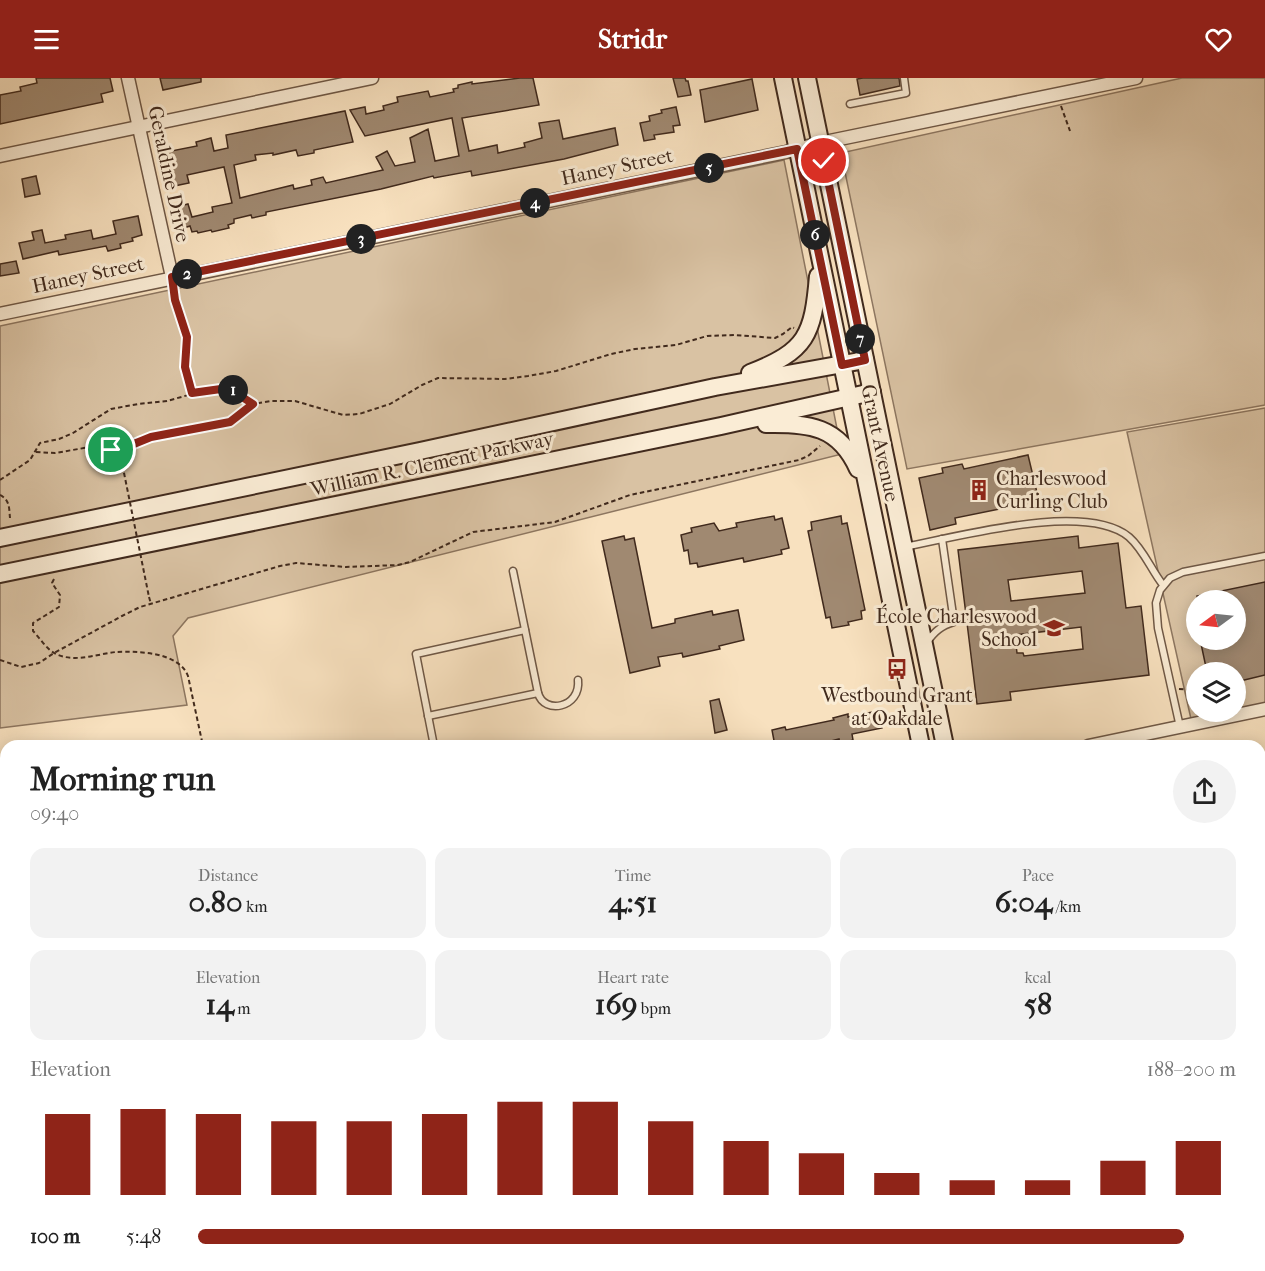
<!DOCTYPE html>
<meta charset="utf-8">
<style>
:root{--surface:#fff;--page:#f2f2f2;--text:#222;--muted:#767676;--accent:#8f2418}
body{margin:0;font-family:"IM FELL French Canon",serif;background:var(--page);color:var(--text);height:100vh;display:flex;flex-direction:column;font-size:22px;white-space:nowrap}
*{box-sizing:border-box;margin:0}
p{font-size:20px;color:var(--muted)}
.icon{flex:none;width:33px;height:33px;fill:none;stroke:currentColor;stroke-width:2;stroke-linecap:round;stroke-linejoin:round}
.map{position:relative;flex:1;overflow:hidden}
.side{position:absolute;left:0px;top:662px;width:1266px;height:532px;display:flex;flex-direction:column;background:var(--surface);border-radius:18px 18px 0 0;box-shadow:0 3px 15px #0003}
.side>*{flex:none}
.needle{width:39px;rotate:255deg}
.buttons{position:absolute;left:1186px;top:512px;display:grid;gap:12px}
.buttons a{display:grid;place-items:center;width:60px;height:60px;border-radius:50%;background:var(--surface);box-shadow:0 3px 15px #0003;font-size:30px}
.pin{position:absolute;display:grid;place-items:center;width:51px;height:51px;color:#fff;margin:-26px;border:3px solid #fff;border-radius:50%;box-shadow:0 2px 6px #0007}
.km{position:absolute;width:30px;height:30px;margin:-15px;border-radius:50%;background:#222;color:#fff;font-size:16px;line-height:30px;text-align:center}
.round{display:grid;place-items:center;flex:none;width:63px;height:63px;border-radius:32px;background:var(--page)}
.summary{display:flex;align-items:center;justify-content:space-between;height:102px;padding:0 30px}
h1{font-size:33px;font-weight:700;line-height:45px}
.metrics{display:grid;grid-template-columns:repeat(3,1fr);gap:9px;height:102px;padding:6px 30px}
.metrics div{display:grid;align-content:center;border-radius:15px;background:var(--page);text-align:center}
.metrics b{font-size:30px;font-weight:700}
.metrics small{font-size:16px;font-weight:400}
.metrics p{font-size:16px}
.chart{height:168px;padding:12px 30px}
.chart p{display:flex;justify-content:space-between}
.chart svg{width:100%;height:108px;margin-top:6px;stroke:var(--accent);stroke-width:6}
ul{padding:0 30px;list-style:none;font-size:20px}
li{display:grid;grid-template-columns:96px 72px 1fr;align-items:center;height:45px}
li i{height:15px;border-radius:8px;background:var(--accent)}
header{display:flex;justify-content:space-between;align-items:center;height:78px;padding:0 30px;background:var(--accent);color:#fff;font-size:27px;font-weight:700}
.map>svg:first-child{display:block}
.green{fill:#d9c2a3;stroke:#8d7660;stroke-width:1.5;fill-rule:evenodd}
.building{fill:#a08971;stroke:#412a1d;stroke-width:1.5;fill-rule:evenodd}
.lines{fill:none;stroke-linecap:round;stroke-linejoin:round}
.service-casing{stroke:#6f5846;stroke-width:9}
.minor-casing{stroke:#6f5846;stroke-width:15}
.secondary-casing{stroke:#412a1d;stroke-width:20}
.path{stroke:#412a1d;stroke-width:2;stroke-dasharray:4.5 3;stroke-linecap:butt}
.service{stroke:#faecd5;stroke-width:6}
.minor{stroke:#faecd5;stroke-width:12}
.secondary{stroke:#faecd5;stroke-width:16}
.path-bridge{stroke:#412a1d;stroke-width:2;stroke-dasharray:4.5 3;stroke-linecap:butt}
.route-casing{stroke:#fff;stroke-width:12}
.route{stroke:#8f2418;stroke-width:8}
.labels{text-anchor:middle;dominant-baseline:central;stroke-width:6;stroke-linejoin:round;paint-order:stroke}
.street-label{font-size:20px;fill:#412a1d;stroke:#faecd5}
.poi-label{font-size:20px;fill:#412a1d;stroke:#faecd5;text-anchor:start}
</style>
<header><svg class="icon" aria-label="menu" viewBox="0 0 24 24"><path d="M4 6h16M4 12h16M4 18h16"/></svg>Stridr<svg class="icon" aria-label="heart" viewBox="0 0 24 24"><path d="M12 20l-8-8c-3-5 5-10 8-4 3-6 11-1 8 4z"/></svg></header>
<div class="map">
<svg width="1265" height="1193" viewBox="0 0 1265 1193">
<rect width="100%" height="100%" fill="#f8e1bf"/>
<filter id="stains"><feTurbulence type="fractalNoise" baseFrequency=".00333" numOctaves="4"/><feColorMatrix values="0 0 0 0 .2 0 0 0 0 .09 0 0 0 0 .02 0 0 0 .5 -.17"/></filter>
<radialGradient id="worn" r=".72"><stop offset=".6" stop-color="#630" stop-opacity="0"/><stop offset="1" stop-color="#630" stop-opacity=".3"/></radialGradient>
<g class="green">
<path d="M1182 0H1265V327L907 391 841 75Z"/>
<path d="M784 82 842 376 188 540 173 558 187 627 0 650V248Z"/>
<path d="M1265 330V626L1236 632V594H1197V633H1230L1191 641 1127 354ZM1197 522H1236V561H1197Z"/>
<path d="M1260 912 1265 930V1053L1260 1054Z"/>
</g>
<g class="building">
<path d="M36 0H110L113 13 101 16 103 24 0 46V17L21 13 20 9 37 5Z"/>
<path d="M160 0H201V4L163 12Z"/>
<path d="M520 0H533L539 27 462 40 469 73 497 67 498 75 525 69 524 65 542 60 539 45 559 42 563 61 615 50 618 67 564 81 472 98 471 93 434 100 433 98 381 111 266 134V137L252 140 251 137 234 141V145L228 147 229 150 212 154 211 152 198 155 197 153 192 154 190 148 181 151 176 129 188 126 192 139 213 134 212 129 232 125 224 89 187 97 189 105 174 108 166 74 197 68 196 64 211 60 214 73 228 70 226 57 345 33 353 64 314 72V75L298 78 296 72 273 77V75L255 77 256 82 234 87 240 120 293 107 294 111 312 107 311 102 323 99 326 105 383 92 376 79 387 73 395 88 415 84 410 60 428 51 435 83 459 78 452 40 365 58 350 32 365 29 366 36 384 32 383 28 398 24 397 19 428 13 430 19 454 14 453 11 458 10V7L472 4V6Z"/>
<path d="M673 0H685L686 3H688L691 17 678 19Z"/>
<path d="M863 0H899L900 8 860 17 857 1Z"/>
<path d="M752 1 758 32 705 44 700 12Z"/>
<path d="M676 29 680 47 673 48 674 54 654 57 655 61 644 63 640 45 650 43 649 38 662 35 661 32Z"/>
<path d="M36 98 40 116 25 119 22 101Z"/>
<path d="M138 138 142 157 132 160 133 163 120 166 121 170 108 173 106 168 59 177 58 173 23 181 19 165 34 162 32 154 42 152 45 165 66 161 65 157 91 152 93 161 116 156 113 143Z"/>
<path d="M16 183 19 195 0 198V186Z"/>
<path d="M1028 377 1039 423 955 440 956 446 930 452 919 400 943 395 942 390 962 386 964 391Z"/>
<path d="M774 438 775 442 782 440 789 470 781 472 782 476 744 484 743 480 698 489 697 485 690 486 688 472 684 473 681 457 692 454 691 450 714 445 719 453 737 449 736 445Z"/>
<path d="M841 438 842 446 847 445 865 532 861 533 862 541 848 544 849 547 832 550 830 539 826 540 808 453 812 452 811 444Z"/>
<path d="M624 458 625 462 634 460 652 550 675 545V541L712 533 713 537 738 532 744 562 719 568 720 571 683 579 682 575 658 579 660 588 630 595 602 463Z"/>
<path d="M1078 458 1079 470 1118 465 1126 530 1141 528 1149 597 1010 614 1011 622 977 626 958 472ZM1082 493 1085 515 1011 523 1008 502ZM1081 549 1083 571 1024 578 1023 575H1017L1015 557Z"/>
<path d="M1265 504V597L1236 604V594H1207L1200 561H1236V522H1198L1197 518Z"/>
<path d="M719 621 727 652 715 655 710 623Z"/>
<path d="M878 633 882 650 852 656 853 662 840 666 839 661 812 668H775L772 652 785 649 786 652 834 642 833 640 848 636V639Z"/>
</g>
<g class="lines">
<defs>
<g id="service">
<path d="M850 26 906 15 904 0"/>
<path d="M904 469C958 459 1085 423 1129 459 1144 472 1151 492 1163 507"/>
<path d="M927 564C935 553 941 548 954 544L942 461"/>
<path d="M538 615C544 637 581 630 578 602"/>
<path d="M428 638 538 615 513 493"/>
<path d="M1180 649 1158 550 1156 525 1160 512 1170 500 1183 494 1265 478"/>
<path d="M434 668 416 576 525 552"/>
</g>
<g id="minor">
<path d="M128 0 172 199"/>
<path d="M0 78 372 0"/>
<path d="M0 236 786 74 820 65 1136 0"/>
<path d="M1088 668 1265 631"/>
<path d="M0 893 6 891"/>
<path d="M1260 1070 1265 1069"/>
<path d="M78 1193 98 1188"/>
<path d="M720 1193V1188"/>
<path d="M944 1193 945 1188"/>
</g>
<g id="secondary">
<path d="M783 0 921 668"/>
<path d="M807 0 945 668"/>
<path d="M750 295C807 273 813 257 818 198"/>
<path d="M766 346C809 345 839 348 858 391"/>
<path d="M0 460 420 373 715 309 865 282"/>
<path d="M0 496 721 348 872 314"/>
<path d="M1131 1188 1134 1193"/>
<path d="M1158 1188 1161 1193"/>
</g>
</defs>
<use href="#service" class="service-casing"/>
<use href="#minor" class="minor-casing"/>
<use href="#secondary" class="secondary-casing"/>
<g class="path">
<path d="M1061 28 1070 53"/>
<path d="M173 210 178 233 187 259 186 297 192 315"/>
<path d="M119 372 121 380"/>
<path d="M36 374 55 375 90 369 119 372 151 359 230 344 253 326 271 323H295L343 337 359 336 390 326 422 307 438 300 505 301 528 298 556 293 611 276 635 271 676 267 707 258 735 257 775 260 783 256 792 249 794 250"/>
<path d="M0 402 30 382 40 365 59 361 73 355 111 331 138 326 167 323 206 312 228 310 253 326"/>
<path d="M0 417C10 422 9 430 10 440"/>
<path d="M54 501 52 505 60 517 59 529 33 545V553C40 560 47 572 56 576 75 585 97 576 116 574 138 573 179 574 188 598L203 668"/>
<path d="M149 519 151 526"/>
<path d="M0 582 21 589 39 585 54 575 122 538 140 529 280 488 296 485 346 489 398 487 410 484 473 454 555 444 630 417 799 382 808 378 820 368"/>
<path d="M1179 611 1194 612"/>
</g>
<use href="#service" class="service"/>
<use href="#minor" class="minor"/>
<use href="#secondary" class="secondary"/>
<path class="path-bridge" d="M121 380 149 519"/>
</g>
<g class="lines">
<defs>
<path id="route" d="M111 372H119L151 359 230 344 253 326 228 310 192 315 185 289 187 259 175 222 172 199 797 71 842 287 865 282 824 83"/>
</defs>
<use href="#route" class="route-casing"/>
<use href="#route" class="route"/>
</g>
<defs>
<symbol id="building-bare" viewBox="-9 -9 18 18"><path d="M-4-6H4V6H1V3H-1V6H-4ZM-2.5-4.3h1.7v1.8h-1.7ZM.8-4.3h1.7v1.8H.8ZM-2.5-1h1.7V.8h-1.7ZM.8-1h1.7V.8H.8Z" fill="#8f2418" stroke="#faecd5" stroke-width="2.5" paint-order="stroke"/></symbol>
<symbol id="school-bare" viewBox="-9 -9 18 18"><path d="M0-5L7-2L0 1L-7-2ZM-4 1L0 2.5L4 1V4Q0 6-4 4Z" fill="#8f2418" stroke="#faecd5" stroke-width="2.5" paint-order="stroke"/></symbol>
<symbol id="bus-bare" viewBox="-9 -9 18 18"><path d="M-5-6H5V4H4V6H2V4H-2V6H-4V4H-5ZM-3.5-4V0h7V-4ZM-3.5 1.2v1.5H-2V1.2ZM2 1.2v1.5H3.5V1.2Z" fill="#8f2418" stroke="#faecd5" stroke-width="2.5" paint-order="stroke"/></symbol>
</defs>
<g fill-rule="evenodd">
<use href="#building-bare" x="964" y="397" width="30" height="30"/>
<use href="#school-bare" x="1039" y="535" width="30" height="30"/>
<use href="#bus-bare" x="882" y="576" width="30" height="30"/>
</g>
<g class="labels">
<g class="street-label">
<text transform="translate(617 89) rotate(-12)">Haney Street</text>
<text transform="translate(169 96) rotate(78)">Geraldine Drive</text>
<text transform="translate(88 197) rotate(-12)">Haney Street</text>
<text transform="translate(880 365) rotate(78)">Grant Avenue</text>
<text transform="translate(432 386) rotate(-12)">William R. Clement Parkway</text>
</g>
<g class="poi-label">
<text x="996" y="400">Charleswood<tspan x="996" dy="23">Curling Club</tspan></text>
<text x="1037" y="538" text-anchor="end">École Charleswood<tspan x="1037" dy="23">School</tspan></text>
<text x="897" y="617" text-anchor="middle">Westbound Grant<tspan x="897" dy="23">at Oakdale</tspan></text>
</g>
</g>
<rect width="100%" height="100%" filter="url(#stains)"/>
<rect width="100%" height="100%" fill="url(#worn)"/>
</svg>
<div class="buttons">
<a><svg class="needle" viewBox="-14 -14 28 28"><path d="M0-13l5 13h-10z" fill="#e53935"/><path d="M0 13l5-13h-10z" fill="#767676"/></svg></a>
<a><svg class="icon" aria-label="layers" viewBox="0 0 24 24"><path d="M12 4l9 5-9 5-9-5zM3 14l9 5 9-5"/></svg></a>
</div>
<div class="pin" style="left:111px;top:372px;background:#1e9e55"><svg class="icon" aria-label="arrive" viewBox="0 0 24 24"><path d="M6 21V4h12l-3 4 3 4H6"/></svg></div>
<div class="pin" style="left:824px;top:83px;background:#d93025"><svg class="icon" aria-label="check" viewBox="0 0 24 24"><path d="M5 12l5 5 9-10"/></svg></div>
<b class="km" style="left:233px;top:312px">1</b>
<b class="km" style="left:187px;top:196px">2</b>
<b class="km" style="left:361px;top:161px">3</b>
<b class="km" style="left:535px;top:125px">4</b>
<b class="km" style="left:709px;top:90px">5</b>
<b class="km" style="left:815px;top:157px">6</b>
<b class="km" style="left:860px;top:261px">7</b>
<section class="side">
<div class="summary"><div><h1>Morning run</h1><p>09:40</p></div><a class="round"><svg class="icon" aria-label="share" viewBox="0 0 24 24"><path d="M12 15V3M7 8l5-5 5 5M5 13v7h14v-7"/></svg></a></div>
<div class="metrics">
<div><p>Distance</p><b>0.80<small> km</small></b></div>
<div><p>Time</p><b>4:51</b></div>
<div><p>Pace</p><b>6:04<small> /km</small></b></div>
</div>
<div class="metrics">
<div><p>Elevation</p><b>14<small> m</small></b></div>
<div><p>Heart rate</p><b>169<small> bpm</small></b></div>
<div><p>kcal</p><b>58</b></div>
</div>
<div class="chart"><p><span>Elevation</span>188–200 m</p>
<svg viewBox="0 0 160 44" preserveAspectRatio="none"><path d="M5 44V11M15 44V9M25 44V11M35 44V14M45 44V14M55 44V11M65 44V6M75 44V6M85 44V14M95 44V22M105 44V27M115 44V35M125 44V38M135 44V38M145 44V30M155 44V22"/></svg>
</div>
<ul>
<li><b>100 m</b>5:48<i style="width:95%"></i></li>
</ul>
</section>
</div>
